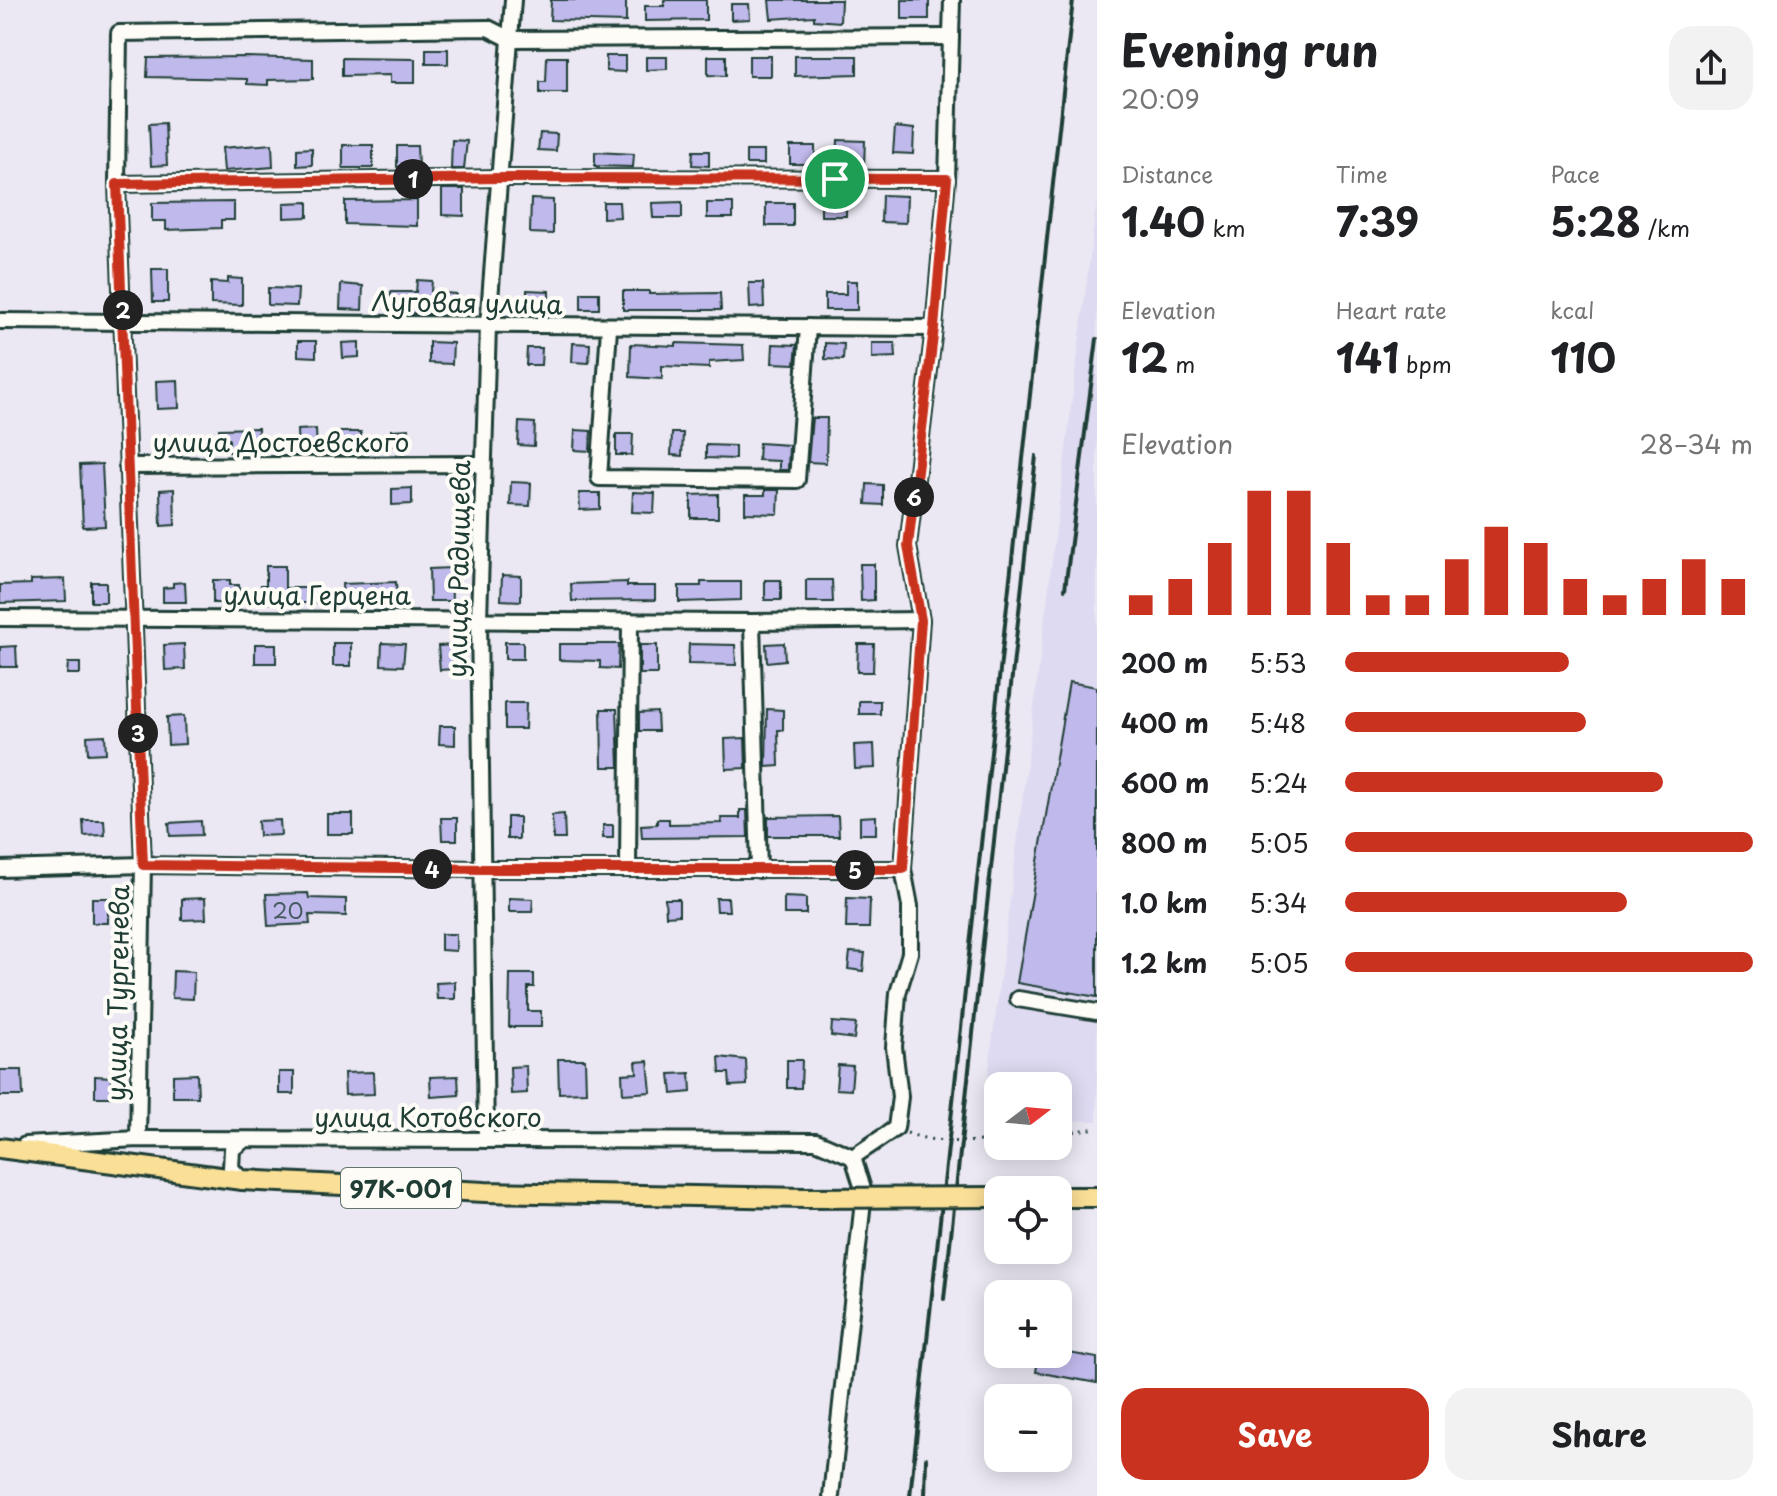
<!DOCTYPE html>
<meta charset="utf-8">
<style>
:root{--surface:#fff;--page:#f2f2f2;--text:#202124;--muted:#757577;--accent:#c8321e}
body{margin:0;font-family:"Playpen Sans",sans-serif;background:var(--page);color:var(--text);height:100vh;display:flex;flex-direction:column;font-size:30px;white-space:nowrap}
*{box-sizing:border-box;margin:0}
p{font-size:26px;color:var(--muted)}
.icon{flex:none;width:44px;height:44px;fill:none;stroke:currentColor;stroke-width:2;stroke-linecap:round;stroke-linejoin:round}
.map{position:relative;flex:1;overflow:hidden}
.side{display:flex;flex-direction:column;background:var(--surface);width:680px}
.side>*{flex:none}
.needle{width:52px;rotate:74deg}
.tools{position:absolute;left:984px;top:1072px;display:grid;gap:16px}
.tools a{display:grid;place-items:center;width:88px;height:88px;border-radius:16px;background:var(--surface);box-shadow:0 4px 20px #0003;font-size:40px}
.pin{position:absolute;display:grid;place-items:center;width:68px;height:68px;color:#fff;margin:-34px;border:4px solid #fff;border-radius:50%;box-shadow:0 2px 8px #0007}
.km{position:absolute;width:40px;height:40px;margin:-20px;border-radius:50%;background:#222;color:#fff;font-size:22px;line-height:40px;text-align:center}
.round{display:grid;place-items:center;flex:none;width:84px;height:84px;border-radius:24px;background:var(--page)}
.head{display:flex;align-items:center;justify-content:space-between;height:136px;padding:0 24px}
h1{font-size:44px;font-weight:700;line-height:60px}
.figures{display:grid;grid-template-columns:repeat(3,1fr);gap:12px;height:136px;padding:8px 24px}
.figures div{display:grid;align-content:center}
.figures b{font-size:40px;font-weight:700}
.figures small{font-size:22px;font-weight:400}
.figures p{font-size:22px}
.chart{height:224px;padding:16px 24px}
.chart p{display:flex;justify-content:space-between}
.chart svg{width:100%;height:144px;margin-top:8px;stroke:var(--accent);stroke-width:6}
.action{display:flex;gap:16px;margin-top:auto;padding:16px 24px}
.action a{flex:1;height:92px;border-radius:24px;background:var(--accent);color:#fff;font-size:32px;font-weight:700;line-height:92px;text-align:center}
.action a+a{background:var(--page);color:var(--text)}
ul{padding:0 24px;list-style:none;font-size:26px}
li{display:grid;grid-template-columns:128px 96px 1fr;align-items:center;height:60px}
li i{height:20px;border-radius:10px;background:var(--accent)}
main{display:flex;flex:1;min-height:0}
.map>svg:first-child{display:block}
.built{fill:#dedaf1}
.building{fill:#c0b9eb;stroke:#1f3d34;stroke-width:2}
.lines{fill:none;stroke-linecap:round;stroke-linejoin:round}
.minor-casing{stroke:#1f3d34;stroke-width:20}
.major-casing{stroke:#1f3d34;stroke-width:24}
.path{stroke:#1f3d34;stroke-width:3;stroke-dasharray:2 6;stroke-linecap:butt}
.minor{stroke:#fdfcf7;stroke-width:14}
.major{stroke:#fadf96;stroke-width:18}
.rail{stroke:#1f3d34;stroke-width:4}
.major-bridge-casing{stroke:#1f3d34;stroke-width:24;stroke-linecap:butt}
.major-bridge{stroke:#fadf96;stroke-width:18}
.route-casing{stroke:#fff;stroke-width:16}
.route{stroke:#c8321e;stroke-width:10}
.labels{text-anchor:middle;dominant-baseline:central;stroke-width:8;stroke-linejoin:round;paint-order:stroke}
.number-label{font-size:22px;fill:#475c62}
.shield{fill:#fdfcf7;stroke:#62766e;stroke-width:2}
.shield-label{font-size:24px;font-weight:bold;fill:#1f3d34}
.street-label{font-size:26px;fill:#1f3d34;stroke:#fdfcf7}
</style>
<main>
<div class="map">
<svg width="1097" height="1496" viewBox="0 0 1097 1496">
<rect width="100%" height="100%" fill="#ebe8f3"/>
<filter id="ink" filterUnits="userSpaceOnUse"><feTurbulence type="fractalNoise" baseFrequency=".0125" numOctaves="2"/><feDisplacementMap in="SourceGraphic" scale="16" xChannelSelector="R" yChannelSelector="G"/><feConvolveMatrix kernelMatrix="1 2 1 2 8 2 1 2 1" color-interpolation-filters="sRGB"/></filter>
<g filter="url(#ink)">
<path class="built" d="M1097 199V1121L1058 1120V1086H998V1118L983 1117Z"/>
<g class="building">
<path d="M551 0H626V22L550 20Z"/>
<path d="M664 0H706V20L645 21V6H664Z"/>
<path d="M769 0H841L840 22 814 20V16L771 19Z"/>
<rect x="902" y="0" width="27" height="19"/>
<path d="M731 4H749L750 19 731 20Z"/>
<rect x="426" y="49" width="22" height="15"/>
<path d="M606 56H625V72L606 71Z"/>
<path d="M708 56H726V76L708 75Z"/>
<rect x="749" y="56" width="22" height="20"/>
<path d="M795 56H857V74L795 76Z"/>
<path d="M247 57 313 59V79L268 80V85L247 84V79L147 77 148 58Z"/>
<path d="M547 57H567V93H540V82H546Z"/>
<path d="M646 57H667V69L646 70Z"/>
<path d="M342 58 415 59V83H390V75L342 76Z"/>
<path d="M165 123 167 165 151 166 149 124Z"/>
<path d="M895 127 914 129 913 154 893 153Z"/>
<path d="M540 133 557 134 556 151 538 150Z"/>
<path d="M452 140 467 141 464 169H451Z"/>
<path d="M838 140 865 141 864 165 837 164Z"/>
<path d="M272 144 273 167 224 171 222 148Z"/>
<rect x="343" y="145" width="30" height="23"/>
<path d="M397 146H417L418 166 397 167Z"/>
<rect x="790" y="146" width="25" height="18"/>
<path d="M312 148V165L297 166V149Z"/>
<path d="M693 151H709V166L692 165Z"/>
<rect x="746" y="151" width="18" height="13"/>
<path d="M595 152 634 154 633 167 595 166Z"/>
<path d="M442 189H464V216L442 215Z"/>
<path d="M882 195 907 196 906 223 881 222Z"/>
<path d="M531 199 553 200V234L530 233Z"/>
<path d="M417 200V226L345 224V201Z"/>
<path d="M234 202V220H221V228L166 230V221H152V203Z"/>
<path d="M308 202V217L284 218V203Z"/>
<path d="M603 202H619L620 217 603 218Z"/>
<path d="M682 202V218H653L652 203Z"/>
<path d="M846 202V216H821V203Z"/>
<rect x="707" y="203" width="26" height="15"/>
<rect x="766" y="203" width="27" height="23"/>
<path d="M152 269H168V302H153Z"/>
<path d="M228 278 242 279V305L211 304V282L228 283Z"/>
<path d="M417 280 432 281 431 292 456 294 455 311 430 309V314L390 312 391 292H416Z"/>
<path d="M846 281H857V310H825V294H846Z"/>
<path d="M749 283H763L764 307 750 308Z"/>
<path d="M341 284 363 286 362 310 340 309Z"/>
<path d="M268 288 298 289 297 306 268 305Z"/>
<path d="M527 290 549 291V311L527 310Z"/>
<path d="M623 291H649V294L720 293 721 310H623Z"/>
<rect x="581" y="293" width="18" height="16"/>
<path d="M298 341H316V357L298 356Z"/>
<path d="M359 342V357L343 358 342 343Z"/>
<path d="M429 342 453 343 452 364 429 363Z"/>
<path d="M573 343 590 344 589 363 572 362Z"/>
<path d="M676 343 743 345 744 360 709 362V368L662 366V379L630 377 631 344 676 346Z"/>
<path d="M825 343 844 344 843 360 825 359Z"/>
<path d="M872 343H895L896 357 872 358Z"/>
<path d="M773 344 797 345 795 364 772 363Z"/>
<path d="M527 348H542L541 365H526Z"/>
<path d="M178 380 179 408 157 409 156 381Z"/>
<path d="M812 418H827L826 463 808 462Z"/>
<path d="M519 422 535 423 534 446 518 445Z"/>
<path d="M258 428V452H229V439H220L219 429Z"/>
<path d="M316 429 317 452 298 453 297 430Z"/>
<path d="M409 429 410 445 391 446V430Z"/>
<path d="M575 430 591 431 590 451 574 450Z"/>
<rect x="340" y="432" width="21" height="20"/>
<path d="M672 433H683L682 456 671 455Z"/>
<path d="M616 434H633L632 455H616Z"/>
<path d="M759 443 789 445 788 470H779V461L758 460Z"/>
<path d="M706 445 735 446V459L706 458Z"/>
<path d="M102 464 105 526 83 527 80 465Z"/>
<path d="M511 482 531 483 530 506 510 505Z"/>
<path d="M867 484 883 485V505L866 504Z"/>
<path d="M412 488V504L392 505V489Z"/>
<path d="M174 489 175 525 161 526 160 490Z"/>
<path d="M765 490H779L778 514 745 513V495H765Z"/>
<path d="M633 492 655 493 654 513 632 512Z"/>
<path d="M579 493H600V509L580 510Z"/>
<path d="M718 494V518H691V495Z"/>
<path d="M860 564H874V600L861 601Z"/>
<path d="M266 566H285V588H318V603H261V585H266Z"/>
<path d="M451 568 452 601H430L429 569Z"/>
<path d="M502 575 521 576V601L501 600Z"/>
<path d="M65 579 66 601 0 603V585L31 584V580Z"/>
<path d="M213 580H230V585H239V603H213Z"/>
<rect x="765" y="580" width="16" height="20"/>
<path d="M806 580H832L833 602H806Z"/>
<rect x="91" y="582" width="15" height="20"/>
<path d="M185 582 186 602H163V588L173 587V583Z"/>
<path d="M396 582 397 602 343 604 342 584Z"/>
<path d="M627 582V586H655V600L572 601 571 584Z"/>
<path d="M701 582H741V600L679 602V586H701Z"/>
<rect x="505" y="642" width="18" height="17"/>
<rect x="333" y="643" width="18" height="23"/>
<path d="M382 643 405 644 403 666 381 665Z"/>
<path d="M784 643 785 660 767 662 766 644Z"/>
<path d="M184 644 185 669 165 670 164 645Z"/>
<rect x="255" y="644" width="21" height="19"/>
<path d="M559 644H619L618 669 600 668V661L559 660Z"/>
<path d="M689 644 735 645 736 665 688 664Z"/>
<path d="M858 644H874L873 672H857Z"/>
<path d="M453 645 454 669 440 670 438 646Z"/>
<rect x="640" y="645" width="17" height="29"/>
<path d="M16 646 17 667H0V647Z"/>
<path d="M68 663H80V674H67Z"/>
<path d="M1069 682 1097 687V997L1017 983Z"/>
<rect x="859" y="701" width="21" height="13"/>
<path d="M505 703H526L525 729H505Z"/>
<path d="M601 709H617L619 767H602Z"/>
<path d="M767 709 783 710V730H778L779 766 766 767Z"/>
<path d="M657 712 658 731H639V713Z"/>
<path d="M184 716 185 744 168 745 167 717Z"/>
<path d="M440 726H455V745L439 744Z"/>
<path d="M105 735 106 753 88 754 87 736Z"/>
<path d="M745 738 746 768 726 769 725 739Z"/>
<path d="M874 744 875 768 855 769 854 745Z"/>
<path d="M740 810H747L748 837 642 838 641 825 657 824V819H669V824L722 823 721 818H740Z"/>
<rect x="327" y="814" width="26" height="20"/>
<path d="M564 814 565 839H553L552 815Z"/>
<path d="M838 816 839 836H768V817Z"/>
<path d="M876 816V834H860V817Z"/>
<rect x="507" y="817" width="12" height="22"/>
<path d="M441 818H457V840H442Z"/>
<path d="M83 820H104L105 835 84 836Z"/>
<path d="M280 820 281 835 259 836 258 821Z"/>
<path d="M201 821 202 835 170 836 169 823Z"/>
<rect x="603" y="825" width="10" height="13"/>
<path d="M308 893 309 898 346 899V916L309 915 310 924 268 926 266 894Z"/>
<path d="M784 897 806 898V914H784Z"/>
<rect x="92" y="898" width="16" height="25"/>
<path d="M205 898 206 919 182 920V899Z"/>
<path d="M509 898 533 899 532 912H509Z"/>
<path d="M716 898H728L729 911H717Z"/>
<path d="M847 898 870 899 869 928H846Z"/>
<path d="M665 899H679V915L666 916Z"/>
<path d="M441 934H456V951L441 950Z"/>
<path d="M850 952 865 953 863 971 848 969Z"/>
<path d="M173 971 194 972 193 999 172 998Z"/>
<path d="M510 974H534V987H528V1011H541V1027H509Z"/>
<path d="M455 982V999H437L436 983Z"/>
<path d="M832 1022 856 1024 854 1039 831 1036Z"/>
<path d="M719 1057 746 1060 747 1085 730 1086 729 1073H720Z"/>
<path d="M558 1059H585L586 1092 559 1093Z"/>
<path d="M787 1060H802L801 1088H787Z"/>
<path d="M648 1061 651 1092 623 1094 622 1074 637 1073 636 1062Z"/>
<path d="M838 1065 853 1066 851 1090 836 1089Z"/>
<path d="M526 1066 527 1093 511 1094 510 1067Z"/>
<path d="M0 1070H22L23 1096H0Z"/>
<rect x="279" y="1072" width="15" height="22"/>
<path d="M373 1072 374 1094 345 1095 344 1073Z"/>
<path d="M690 1073 691 1092 672 1094 670 1074Z"/>
<path d="M197 1074 198 1097H173V1075Z"/>
<path d="M95 1076 111 1077V1097H95Z"/>
<path d="M458 1076 459 1095 431 1097 430 1077Z"/>
<path d="M1058 1351 1097 1358V1383L1036 1372 1039 1354H1058Z"/>
</g>
<g class="lines">
<defs>
<g id="minor">
<path d="M117 184 501 178 947 179"/>
<path d="M0 321 934 328"/>
<path d="M609 328 599 478 797 480 808 327"/>
<path d="M127 466 483 464"/>
<path d="M0 618 752 622 921 620"/>
<path d="M752 622 759 870"/>
<path d="M628 868 630 621"/>
<path d="M0 869 143 865 483 869H903"/>
<path d="M1018 999 1097 1012"/>
<path d="M138 1139 143 865 117 184 119 33 488 28 510 39 951 37"/>
<path d="M486 1140 479 619 488 326 513 0"/>
<path d="M25 1145 138 1139 816 1141 853 1157"/>
<path d="M853 1157 896 1128 900 1097 894 1047 898 993 910 953V906L903 869 921 620 908 546 934 328 947 179 952 0"/>
<path d="M242 1180 231 1168 232 1149 243 1141"/>
<path d="M831 1496 864 1192 853 1157"/>
</g>
<g id="major">
<path d="M0 1148 242 1180 485 1192 805 1198"/>
<path d="M1058 1197H1097"/>
</g>
</defs>
<use href="#minor" class="minor-casing"/>
<use href="#major" class="major-casing"/>
<g class="path">
<path d="M907 1133C936 1144 967 1142 998 1140"/>
<path d="M1058 1134 1097 1128"/>
</g>
<use href="#minor" class="minor"/>
<use href="#major" class="major"/>
<g class="rail">
<path d="M1065 589 1097 339"/>
<path d="M944 1299 1036 456"/>
<path d="M910 1496 1073 0"/>
<path d="M925 1496 926 1458"/>
</g>
<defs>
<path id="major-bridge" d="M805 1198 998 1197"/>
</defs>
<use href="#major-bridge" class="major-bridge-casing"/>
<use href="#major-bridge" class="major-bridge"/>
</g>
</g>
<g class="lines" filter="url(#ink)">
<defs>
<path id="route" d="M501 178 947 179 934 328 908 546 921 620 903 869H483L143 865 117 184Z"/>
</defs>
<use href="#route" class="route-casing"/>
<use href="#route" class="route"/>
</g>
<g class="labels">
<g class="number-label">
<text x="288" y="909">20</text>
</g>
<rect class="shield" x="341" y="1168" width="120" height="40" rx="6"/>
<g class="shield-label">
<text x="401" y="1188">97К-001</text>
</g>
<g class="street-label">
<text transform="translate(467 302) rotate(1)">Луговая улица</text>
<text x="281" y="441">улица Достоевского</text>
<text transform="translate(458 569) rotate(-89)">улица Радищева</text>
<text x="317" y="594">улица Герцена</text>
<text transform="translate(117 993) rotate(-89)">улица Тургенева</text>
<text x="428" y="1116">улица Котовского</text>
</g>
</g>
</svg>
<div class="tools">
<a><svg class="needle" viewBox="-14 -14 28 28"><path d="M0-13l5 13h-10z" fill="#e53935"/><path d="M0 13l5-13h-10z" fill="#757577"/></svg></a>
<a><svg class="icon" aria-label="locate" viewBox="0 0 24 24"><circle cx="12" cy="12" r="6"/><path d="M12 2v4M12 18v4M2 12h4M18 12h4"/></svg></a>
<a>+</a>
<a>−</a>
</div>
<div class="pin" style="left:835px;top:179px;background:#1e9e55"><svg class="icon" aria-label="arrive" viewBox="0 0 24 24"><path d="M6 21V4h12l-3 4 3 4H6"/></svg></div>
<b class="km" style="left:413px;top:179px">1</b>
<b class="km" style="left:123px;top:310px">2</b>
<b class="km" style="left:138px;top:733px">3</b>
<b class="km" style="left:432px;top:869px">4</b>
<b class="km" style="left:855px;top:870px">5</b>
<b class="km" style="left:914px;top:497px">6</b>
</div>
<section class="side">
<div class="head"><div><h1>Evening run</h1><p>20:09</p></div><a class="round"><svg class="icon" aria-label="share" viewBox="0 0 24 24"><path d="M12 15V3M7 8l5-5 5 5M5 13v7h14v-7"/></svg></a></div>
<div class="figures">
<div><p>Distance</p><b>1.40<small> km</small></b></div>
<div><p>Time</p><b>7:39</b></div>
<div><p>Pace</p><b>5:28<small> /km</small></b></div>
</div>
<div class="figures">
<div><p>Elevation</p><b>12<small> m</small></b></div>
<div><p>Heart rate</p><b>141<small> bpm</small></b></div>
<div><p>kcal</p><b>110</b></div>
</div>
<div class="chart"><p><span>Elevation</span>28–34 m</p>
<svg viewBox="0 0 160 44" preserveAspectRatio="none"><path d="M5 44V38M15 44V33M25 44V22M35 44V6M45 44V6M55 44V22M65 44V38M75 44V38M85 44V27M95 44V17M105 44V22M115 44V33M125 44V38M135 44V33M145 44V27M155 44V33"/></svg>
</div>
<ul>
<li><b>200 m</b>5:53<i style="width:55%"></i></li>
<li><b>400 m</b>5:48<i style="width:59%"></i></li>
<li><b>600 m</b>5:24<i style="width:78%"></i></li>
<li><b>800 m</b>5:05<i style="width:100%"></i></li>
<li><b>1.0 km</b>5:34<i style="width:69%"></i></li>
<li><b>1.2 km</b>5:05<i style="width:100%"></i></li>
</ul>
<div class="action"><a>Save</a><a>Share</a></div>
</section>
</main>
